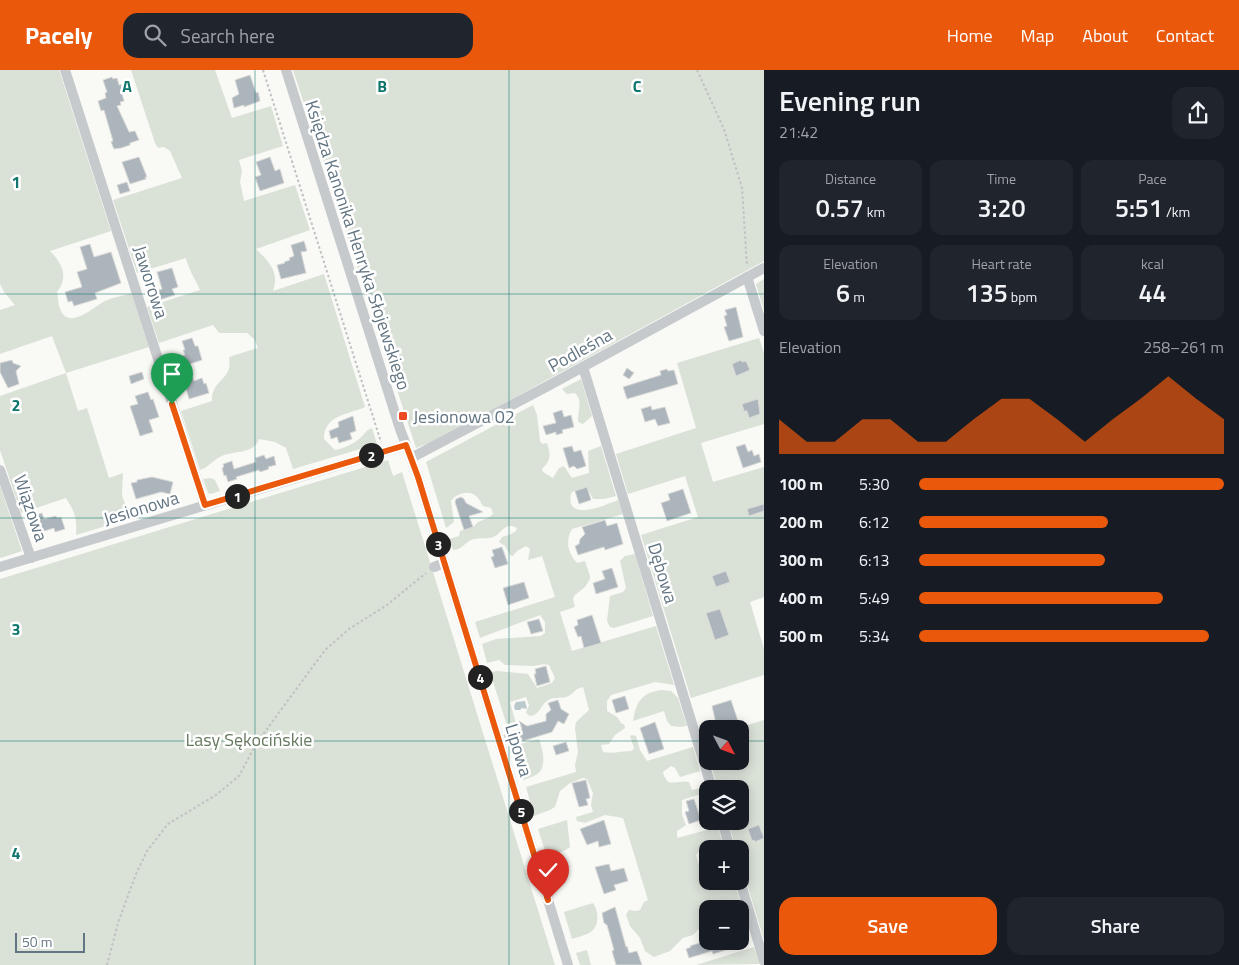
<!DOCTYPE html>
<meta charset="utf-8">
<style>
:root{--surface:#171b24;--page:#20242c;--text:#f1f3f6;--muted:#9ea1a6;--accent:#ea580c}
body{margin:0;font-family:"Titillium Web",sans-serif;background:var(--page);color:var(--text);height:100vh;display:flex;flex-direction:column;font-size:19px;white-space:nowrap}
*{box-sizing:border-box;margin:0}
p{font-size:16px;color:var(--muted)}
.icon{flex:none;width:28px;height:28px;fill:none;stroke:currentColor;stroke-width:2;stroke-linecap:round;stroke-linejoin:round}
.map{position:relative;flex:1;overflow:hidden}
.panel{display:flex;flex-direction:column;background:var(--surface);width:475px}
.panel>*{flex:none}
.needle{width:32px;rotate:131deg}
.controls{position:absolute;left:699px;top:650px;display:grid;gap:10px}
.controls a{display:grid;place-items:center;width:50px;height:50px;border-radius:10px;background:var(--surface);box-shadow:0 2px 12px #0003;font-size:25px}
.scale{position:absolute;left:15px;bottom:12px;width:70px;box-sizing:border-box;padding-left:5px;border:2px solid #627582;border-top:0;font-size:14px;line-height:18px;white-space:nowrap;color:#627582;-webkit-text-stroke:4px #fff;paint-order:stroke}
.pin{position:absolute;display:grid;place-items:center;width:42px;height:42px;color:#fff;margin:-51px -21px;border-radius:50% 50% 50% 0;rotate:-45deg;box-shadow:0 0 5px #0007}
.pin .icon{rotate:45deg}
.km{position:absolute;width:25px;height:25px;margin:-12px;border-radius:50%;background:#222;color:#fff;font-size:14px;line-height:25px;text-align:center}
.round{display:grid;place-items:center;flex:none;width:52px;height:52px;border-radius:15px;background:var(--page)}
.summary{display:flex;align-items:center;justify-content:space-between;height:85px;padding:0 15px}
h1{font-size:28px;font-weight:600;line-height:38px}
.metrics{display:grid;grid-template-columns:repeat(3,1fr);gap:8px;height:85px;padding:5px 15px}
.metrics div{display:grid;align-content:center;border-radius:12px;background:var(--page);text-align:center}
.metrics b{font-size:25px;font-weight:600}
.metrics small{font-size:14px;font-weight:400}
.metrics p{font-size:14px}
.chart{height:140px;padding:10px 15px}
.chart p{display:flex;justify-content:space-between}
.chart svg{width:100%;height:90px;margin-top:5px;fill:var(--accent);opacity:.7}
.cta{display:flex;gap:10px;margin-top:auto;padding:10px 15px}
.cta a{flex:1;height:58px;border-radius:15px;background:var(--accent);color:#fff;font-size:20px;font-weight:600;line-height:58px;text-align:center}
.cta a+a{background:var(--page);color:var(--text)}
ul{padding:0 15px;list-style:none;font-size:16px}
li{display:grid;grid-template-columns:80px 60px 1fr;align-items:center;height:38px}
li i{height:12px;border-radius:6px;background:var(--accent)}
header{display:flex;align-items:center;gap:30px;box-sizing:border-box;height:70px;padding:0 25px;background:var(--accent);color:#fff}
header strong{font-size:24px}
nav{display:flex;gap:28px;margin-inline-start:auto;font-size:18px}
.search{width:350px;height:45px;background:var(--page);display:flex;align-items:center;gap:12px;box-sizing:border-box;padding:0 18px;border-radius:15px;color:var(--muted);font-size:19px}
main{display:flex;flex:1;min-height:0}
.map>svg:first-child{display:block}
.green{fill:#dae1d7}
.water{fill:#bcc9cc}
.building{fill:#acb5bb;stroke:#dadad8}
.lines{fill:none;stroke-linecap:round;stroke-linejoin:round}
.path{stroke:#bfc2c4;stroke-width:2;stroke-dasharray:2.5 2.5;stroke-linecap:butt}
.minor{stroke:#c6cacd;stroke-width:10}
.route-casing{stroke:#fff;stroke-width:10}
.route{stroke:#ea580c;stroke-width:6}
.grid{fill:none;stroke:#0f766e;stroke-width:1;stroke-opacity:0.55}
.poi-dot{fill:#eb4a23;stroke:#fff;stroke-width:2}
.labels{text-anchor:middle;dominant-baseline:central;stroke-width:5;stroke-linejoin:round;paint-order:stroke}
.street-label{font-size:18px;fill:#627582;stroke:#fff}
.poi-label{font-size:18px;fill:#627582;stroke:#fff;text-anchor:start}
.park-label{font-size:18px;fill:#677a61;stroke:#fff}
.grid-label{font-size:16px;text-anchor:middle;font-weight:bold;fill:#0f766e;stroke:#fff;stroke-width:5;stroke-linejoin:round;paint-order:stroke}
</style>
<header>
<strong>Pacely</strong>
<div class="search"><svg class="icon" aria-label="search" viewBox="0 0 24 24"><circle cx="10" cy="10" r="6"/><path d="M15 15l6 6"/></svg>Search here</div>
<nav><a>Home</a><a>Map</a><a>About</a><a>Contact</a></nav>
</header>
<main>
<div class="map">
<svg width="764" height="895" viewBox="0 0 764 895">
<rect width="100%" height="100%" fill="#f9f9f6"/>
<g class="green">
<path d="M0 0H59L111 161 50 181C62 193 69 207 57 222 58 228 58 235 61 241 70 260 95 236 105 231 113 227 123 226 132 223L149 277 66 303 78 341 87 338 109 408 123 403 122 425 129 446 126 450 76 465C77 447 75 443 66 428L21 443 0 380V326L66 303 52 266 0 284V240L15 235 4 222 0 214Z"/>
<path d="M131 0H215L232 48 271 36 283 76 239 90 242 101 240 112 244 131 295 115 310 160 256 179C268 191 280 201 273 221L324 204 365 337C347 345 324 345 324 369L335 380C344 378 352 375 359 369 364 365 366 360 372 358L377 374 293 399 286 378 275 372 259 369C254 385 233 380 220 387 213 390 209 397 200 400L181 341 212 331C212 315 220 314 227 303 230 299 230 292 229 287L258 278 254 269 247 263H219L213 255 159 273 147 237 200 220C196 211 187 196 186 188L137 203 113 130 182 108 170 81 164 77 158 78 155 73Z"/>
<path d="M293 0H764V191L439 369 416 378Z"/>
<path d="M764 209V241L756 214Z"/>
<path d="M759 268 764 283V354L701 373 713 412 764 397V527L750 532 764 579V605L691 628 641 465 698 447 685 406 628 424 616 384 696 358 677 293Z"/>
<path d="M581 309 592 346 583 354 580 353 578 351C578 341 583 331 575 323L567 324 562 319Z"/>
<path d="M533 335 537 345 540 371 542 374 547 373C551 385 551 390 542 399L543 402 553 408 559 398 564 396 572 408 589 403 588 381 601 376 616 426 604 429H593L587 417 572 422C570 426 570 430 571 434 578 448 607 434 618 430L623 444 572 459C565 471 568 483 577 493L585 491 590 506V509L585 517 575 525 573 529 575 537 560 542 572 581 656 556 674 615 655 612 611 625 607 631V641L617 647 622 654H624L625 658 615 665 609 674 601 675 603 682C613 684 622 681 632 681L634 678 630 666 632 665 636 666 640 680 647 691 693 677 700 701 680 707 675 698 671 696 663 702 664 706 668 712C675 714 683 710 689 712L692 720 705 717 707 722 682 730V745L686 755 677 761V768L718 757 724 779C712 779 705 774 696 785L702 805 707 804 708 811H734L744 843 740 845V839H708L707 855 701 857 693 865 683 868 670 881 654 887 645 881 640 868 630 856 626 845 629 840 636 841 640 840 644 832 648 830 623 748 605 745 585 753 577 751 576 747 593 742 591 735 593 723 587 709 583 708 570 713 560 721 555 737 550 740 534 746 526 717 576 702 575 695 578 682 575 658 576 652 589 640 583 617C575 618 573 625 566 627 559 629 553 626 547 631 540 636 539 646 530 646L526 643 529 635 526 627 510 632 516 654 508 659 490 602 498 601 528 604 537 618 552 613 555 608 549 595C543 593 539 595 533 596 524 596 514 595 505 595L499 590 487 593 482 574 496 569 541 566 545 563V552L540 545 480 568 475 552 555 527 542 486 528 490 530 479 526 476 517 481 513 486 510 485 505 476 499 472 502 467C507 465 516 464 517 458L512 456C502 456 502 463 495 466 488 470 481 467 474 469 465 471 463 480 453 480L449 469 459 466 460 461 473 457 478 452 488 448 493 444 491 438 483 436C481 433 479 428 476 426 469 419 455 424 451 431L454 452 446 458 426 392Z"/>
<path d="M388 390 393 406 402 402 555 895H0V509Z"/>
<path d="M211 408 215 410 220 421 210 424 208 423 203 409Z"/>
<path d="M0 416 22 481 1 488 0 487Z"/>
<path d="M635 484 653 546 614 558 610 557 607 551 610 526 623 522 626 518 620 491 625 486Z"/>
<path d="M662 620 671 621 678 628 687 656 680 657 671 656 667 651 664 641 633 651C636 632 642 622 662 620Z"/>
<path d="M764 650V870L740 791V779H736L728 751H740V719H718L710 691H740V659H735Z"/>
<path d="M539 669C542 677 546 692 541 700 538 706 528 708 523 710L513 676Z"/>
<path d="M707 728 708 751H716V753L706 752C700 744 700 739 703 730Z"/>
<path d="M567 750 570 777 564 781 547 787 538 759Z"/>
<path d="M593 833C598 840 600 854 592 861 587 865 578 867 572 869L564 842Z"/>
<path d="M754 877 760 894 696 895Z"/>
<path d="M587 880 591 895H580L576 883Z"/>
</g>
<path class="water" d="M525 631 527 639 522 638 520 640H515L514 636 516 632Z"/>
<g class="building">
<path d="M250 5 256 23 258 22 260 31 244 37V35L234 38 232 28 239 24 235 10Z"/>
<path d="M112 7 113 9 117 8 119 15 123 14 126 23 122 24 124 31 120 32 121 35 117 36 129 62 135 61 139 70 130 73V75L121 78 114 79 111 72 113 71 104 40 101 41 98 31 106 28 105 23 107 22 103 10Z"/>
<path d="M139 87 147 107H145L146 109 130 114 122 92Z"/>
<path d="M270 87 275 101 280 99 284 113 260 121 255 107 261 105 256 92Z"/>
<path d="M127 112 130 121 120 124 117 115Z"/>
<path d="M304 171 307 181 301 182 306 203 281 209 277 195 285 193 284 192 290 190 289 188 294 186 291 175Z"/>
<path d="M90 174 94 187 111 182 121 213 95 223 97 229 74 236 72 231 68 232 65 222 82 217 77 202 87 199 80 177Z"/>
<path d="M172 198 178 217 172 219 175 225 156 231 153 222 162 219 157 202Z"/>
<path d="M736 237 743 267 729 271 724 257 727 256 724 246 727 245 725 240Z"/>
<path d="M192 268 195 276H198L202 290 178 298 174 288 185 285 183 280H185L182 271Z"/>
<path d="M12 290 13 293 21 296 16 301 19 314 8 318 0 302V293Z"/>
<path d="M741 290 742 292 746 291 750 300 736 306 732 294Z"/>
<path d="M627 298 634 303 629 309 623 305Z"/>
<path d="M667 299 668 301 674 300 678 314 627 329 623 317 661 305 660 301Z"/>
<path d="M142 302 144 309 131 314 129 306Z"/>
<path d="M193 308 194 311 202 308 204 314 206 313 209 323 189 329 184 311Z"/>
<path d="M148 322 151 330 153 329 159 347 149 350 153 362 140 366 130 336 138 334 135 326Z"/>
<path d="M758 329 760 344 749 348 747 341H744L742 334Z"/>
<path d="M651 336 652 340 665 337 670 353 658 356 655 349 645 352 641 339Z"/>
<path d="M562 340 564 347 571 345 574 357 562 360 563 363 556 365V362L546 365 543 356 556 353 553 343Z"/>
<path d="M353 346 356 361 350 363 352 369 339 373 337 367 331 369 329 361 339 357 338 352Z"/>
<path d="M745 374 748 382 752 380 754 386 759 384 761 392 743 398 736 377Z"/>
<path d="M572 376 574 382 581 380 586 396 577 399 574 396 569 398 563 378Z"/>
<path d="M264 385 266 389 274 386 276 395 268 397 269 399 260 402 259 400 236 407 237 409 228 412 226 405 224 406 222 398 224 397 223 394 232 391 234 399 256 392 255 388Z"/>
<path d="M152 407 173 412 170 424 161 422 136 429 131 413 137 412V410Z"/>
<path d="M587 417 591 430 579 434 575 421Z"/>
<path d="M683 419 691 443 667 451 661 433 670 430 668 424Z"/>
<path d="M461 427 464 429 466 433 483 442 469 446 473 457 464 460 455 432 456 429Z"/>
<path d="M764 434V441L749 446 747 439Z"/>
<path d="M42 443 44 449 56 446 57 448 61 447 65 459 55 462 54 458 38 463 33 446Z"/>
<path d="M605 450 607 456 617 453 623 474 605 480 604 477 578 485 575 476 579 474 580 469 585 464 582 457Z"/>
<path d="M502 477 508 494 495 498 491 487 494 486 492 480Z"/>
<path d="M612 498 618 517 596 524 593 513 605 509 602 501Z"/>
<path d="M726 501 730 512 716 517 712 506Z"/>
<path d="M524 512 529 528 508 535 503 518Z"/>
<path d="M720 539 729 565 715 570 706 543Z"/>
<path d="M592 545 601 573 584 578 581 566 578 567 574 557 578 555 577 550Z"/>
<path d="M539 549 543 561 531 564 527 552Z"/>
<path d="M546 596 550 612 537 616 534 604H536L535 599Z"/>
<path d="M625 626 629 639 616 643 612 630Z"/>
<path d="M558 630 561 639 569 644 564 654 558 651 552 662 523 671 521 667 506 671 504 665 522 659 519 651 527 656 546 651V644L551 640 548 633Z"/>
<path d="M731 630 738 651 717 658 712 636Z"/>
<path d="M655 652 664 679 649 684 640 658Z"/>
<path d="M566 672 569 681 556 685 553 676Z"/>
<path d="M721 691H746V693L724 700Z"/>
<path d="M586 710 590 728 586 729 588 735 579 737 572 713Z"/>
<path d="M694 729 701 750 689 754 685 742 689 741 686 731Z"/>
<path d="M604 750 611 774 599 777 598 771 587 775 580 759Z"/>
<path d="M759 755 764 768 755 772 754 770 752 771 748 759Z"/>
<path d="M609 794 611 801 624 798 628 811 614 815 616 820 604 824 595 797Z"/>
<path d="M615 837 626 877 627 876 629 883 637 881 642 895H616L612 881 614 880 607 855 604 853 602 843Z"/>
<path d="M706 871 707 873 714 871H726L729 879 713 884 712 881 689 888 686 879 691 877 690 876Z"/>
</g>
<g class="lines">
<g class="path">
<path d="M263 0 381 372"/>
<path d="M697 0 724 59 742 118 747 196"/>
<path d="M107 895 118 853 136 804 147 781 168 754 216 725 239 706 256 674 325 580 349 559 387 535 426 503"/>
</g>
<g class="minor">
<path d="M65 0 205 435"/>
<path d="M286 0 400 359 418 407 568 895"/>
<path d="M747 207 764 261"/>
<path d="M583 297 712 719"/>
<path d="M411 388 546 317 764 198"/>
<path d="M0 400 31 488"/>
<path d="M0 497 406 375"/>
<path d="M434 497 444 493"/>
<path d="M722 751 730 779"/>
<path d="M740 811 764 891"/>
</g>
</g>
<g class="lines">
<defs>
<path id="route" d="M172 334 205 435 406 375 418 407 548 830"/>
</defs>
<use href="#route" class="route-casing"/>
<use href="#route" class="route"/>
</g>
<path class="grid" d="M255 0V895M509 0V895M0 224H764M0 448H764M0 671H708M740 671H764"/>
<rect class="poi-dot" x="398" y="341" width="10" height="10" rx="2.5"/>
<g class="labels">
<g class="street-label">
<text transform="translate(358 175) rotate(72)">Księdza Kanonika Henryka Słojewskiego</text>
<text transform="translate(151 212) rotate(72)">Jaworowa</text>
<text transform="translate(580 280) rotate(-29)">Podleśna</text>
<text transform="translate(31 438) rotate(71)">Wiązowa</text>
<text transform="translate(141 438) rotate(-17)">Jesionowa</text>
<text transform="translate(663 503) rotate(73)">Dębowa</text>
<text transform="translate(519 680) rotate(73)">Lipowa</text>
</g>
<g class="poi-label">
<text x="413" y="346">Jesionowa 02</text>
</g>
<g class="park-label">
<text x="249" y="669">Lasy Sękocińskie</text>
</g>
</g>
<g class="grid-label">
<text x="127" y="22">A</text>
<text x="382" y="22">B</text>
<text x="637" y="22">C</text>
<text x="16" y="118">1</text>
<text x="16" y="341">2</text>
<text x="16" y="565">3</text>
<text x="16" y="789">4</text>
</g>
</svg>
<div class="controls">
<a><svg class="needle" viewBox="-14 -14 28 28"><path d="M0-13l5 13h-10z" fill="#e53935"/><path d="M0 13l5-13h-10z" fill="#9ea1a6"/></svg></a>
<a><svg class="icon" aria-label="layers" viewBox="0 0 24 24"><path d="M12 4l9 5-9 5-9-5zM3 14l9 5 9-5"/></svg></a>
<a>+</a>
<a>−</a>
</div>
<div class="scale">50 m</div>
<div class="pin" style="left:172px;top:334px;background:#1e9e55"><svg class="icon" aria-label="arrive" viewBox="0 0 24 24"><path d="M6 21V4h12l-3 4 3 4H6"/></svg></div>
<div class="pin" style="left:548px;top:830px;background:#d93025"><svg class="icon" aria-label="check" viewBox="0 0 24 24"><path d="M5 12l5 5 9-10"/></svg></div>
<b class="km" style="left:237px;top:426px">1</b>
<b class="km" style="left:371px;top:385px">2</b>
<b class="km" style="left:438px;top:474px">3</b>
<b class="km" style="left:480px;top:607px">4</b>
<b class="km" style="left:521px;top:741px">5</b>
</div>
<section class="panel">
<div class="summary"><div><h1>Evening run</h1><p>21:42</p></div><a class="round"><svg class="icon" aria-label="share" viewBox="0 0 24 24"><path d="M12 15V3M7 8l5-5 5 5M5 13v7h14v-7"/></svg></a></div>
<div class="metrics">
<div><p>Distance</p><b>0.57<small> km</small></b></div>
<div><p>Time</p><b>3:20</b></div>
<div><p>Pace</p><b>5:51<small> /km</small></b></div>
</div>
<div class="metrics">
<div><p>Elevation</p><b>6<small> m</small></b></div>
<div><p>Heart rate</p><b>135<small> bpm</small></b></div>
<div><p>kcal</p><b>44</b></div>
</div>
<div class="chart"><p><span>Elevation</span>258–261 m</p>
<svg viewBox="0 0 160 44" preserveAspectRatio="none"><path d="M0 44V27L10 38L20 38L30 27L40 27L50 38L60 38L70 27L80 17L90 17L100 27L110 38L120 27L130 17L140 6L150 17L160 27V44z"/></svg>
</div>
<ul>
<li><b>100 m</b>5:30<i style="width:100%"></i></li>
<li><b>200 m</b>6:12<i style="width:62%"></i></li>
<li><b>300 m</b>6:13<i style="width:61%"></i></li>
<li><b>400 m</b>5:49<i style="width:80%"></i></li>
<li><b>500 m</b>5:34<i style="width:95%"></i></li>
</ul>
<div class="cta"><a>Save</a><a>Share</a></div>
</section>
</main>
